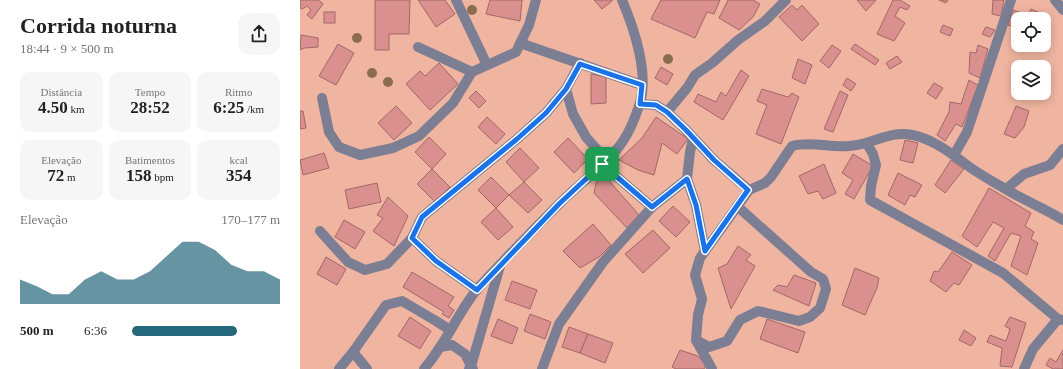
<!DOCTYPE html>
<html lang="pt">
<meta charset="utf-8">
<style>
:root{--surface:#fff;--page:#f6f6f6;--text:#222;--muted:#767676;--accent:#26687b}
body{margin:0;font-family:"Times New Roman",serif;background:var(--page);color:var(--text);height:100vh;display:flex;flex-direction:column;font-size:15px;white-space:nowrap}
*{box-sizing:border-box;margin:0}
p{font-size:13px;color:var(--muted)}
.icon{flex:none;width:22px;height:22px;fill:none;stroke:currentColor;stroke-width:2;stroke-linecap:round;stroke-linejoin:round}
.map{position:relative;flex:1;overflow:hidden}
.sheet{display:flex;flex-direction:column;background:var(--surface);width:300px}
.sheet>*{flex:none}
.buttons{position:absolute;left:711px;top:12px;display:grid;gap:8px}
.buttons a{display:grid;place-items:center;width:40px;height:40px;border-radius:8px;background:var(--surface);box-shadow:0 2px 10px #0003;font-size:20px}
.pin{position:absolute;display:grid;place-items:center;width:34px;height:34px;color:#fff;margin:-17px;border-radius:8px;box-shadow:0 2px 6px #0006}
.round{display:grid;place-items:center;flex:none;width:42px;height:42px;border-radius:12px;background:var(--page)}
.head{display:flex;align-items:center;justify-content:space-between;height:68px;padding:0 20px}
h1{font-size:22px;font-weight:800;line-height:30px}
.stats{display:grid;grid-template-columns:repeat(3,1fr);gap:6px;height:68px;padding:4px 20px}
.stats div{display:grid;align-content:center;border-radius:10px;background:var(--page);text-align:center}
.stats b{font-size:17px;font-weight:800}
.stats small{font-size:11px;font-weight:400}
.stats p{font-size:11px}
.chart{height:112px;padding:8px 20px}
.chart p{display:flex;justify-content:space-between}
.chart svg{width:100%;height:72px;margin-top:4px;fill:var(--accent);opacity:.7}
ul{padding:0 20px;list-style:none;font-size:13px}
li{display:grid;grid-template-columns:64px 48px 1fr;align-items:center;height:30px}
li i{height:10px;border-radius:5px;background:var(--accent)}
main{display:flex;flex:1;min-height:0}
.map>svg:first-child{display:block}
.building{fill:#d9908f;stroke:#a16867}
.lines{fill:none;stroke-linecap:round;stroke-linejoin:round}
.minor{stroke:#7c7e94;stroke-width:10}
.tree{fill:#8a6c52}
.route-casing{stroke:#fff;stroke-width:8}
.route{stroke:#1a73e8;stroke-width:5}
</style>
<main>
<section class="sheet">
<div class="head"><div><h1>Corrida noturna</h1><p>18:44 · 9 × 500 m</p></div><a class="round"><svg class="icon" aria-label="share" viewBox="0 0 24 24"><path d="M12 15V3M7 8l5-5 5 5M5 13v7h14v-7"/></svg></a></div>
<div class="stats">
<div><p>Distância</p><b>4.50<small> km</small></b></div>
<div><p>Tempo</p><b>28:52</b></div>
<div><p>Ritmo</p><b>6:25<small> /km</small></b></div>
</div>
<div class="stats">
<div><p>Elevação</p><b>72<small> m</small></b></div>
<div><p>Batimentos</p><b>158<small> bpm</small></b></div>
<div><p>kcal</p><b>354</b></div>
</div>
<div class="chart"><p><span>Elevação</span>170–177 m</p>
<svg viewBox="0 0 160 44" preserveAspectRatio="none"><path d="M0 44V29L10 33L20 38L30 38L40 29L50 24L60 29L70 29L80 24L90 15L100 6L110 6L120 11L130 20L140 24L150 24L160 29V44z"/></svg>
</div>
<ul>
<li><b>500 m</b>6:36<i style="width:71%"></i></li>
</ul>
</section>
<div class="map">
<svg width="763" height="369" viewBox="0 0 763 369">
<rect width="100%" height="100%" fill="#f0b5a0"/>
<g class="building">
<path d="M0 0H19L23 4 12 19 7 15 11 10 7 6 2 9 0 8Z"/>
<path d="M75 0H110L109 34H89V50H75Z"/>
<path d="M118 0H145L155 14 136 27Z"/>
<path d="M190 0H222L220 21 186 14Z"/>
<path d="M294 0H312V1L302 9Z"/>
<path d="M361 0H420L414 14 407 12 395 38 351 19Z"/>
<path d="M428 0H453L460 4 453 17 439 30 419 18Z"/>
<path d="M557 0H576L566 11Z"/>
<path d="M593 0H600L610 6 607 10 600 7 595 16 605 23 594 41 577 34Z"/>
<path d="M639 0H648L646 3Z"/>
<path d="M693 0H704L701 16 692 14Z"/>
<path d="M492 5 497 10 502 5 519 24 502 41 479 17Z"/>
<path d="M731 9 745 15 743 19H718V29L708 25 713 10 728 15Z"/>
<rect x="24" y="12" width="11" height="11"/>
<path d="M643 25 653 29 650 36 640 32Z"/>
<path d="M686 27 695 30 690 37 682 34Z"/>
<path d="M1 35 18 38V47L4 48 0 50Z"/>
<path d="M38 44 54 53 36 85 19 76Z"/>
<path d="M555 44 579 60 575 65 551 49Z"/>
<path d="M532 45 541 51 529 68 520 61Z"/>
<path d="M678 45 688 49 680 78 669 73 670 52 676 53Z"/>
<path d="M597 56 602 62 590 69 586 63Z"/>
<path d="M498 59 512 65 505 84 492 78Z"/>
<path d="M139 63 158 84 130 110 106 84 120 71 125 76Z"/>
<path d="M361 67 373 74 367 85 355 78Z"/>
<path d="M441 70 449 76 423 120 394 102 398 94 416 102 421 92 426 96Z"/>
<path d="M291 74 306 77V103L291 104Z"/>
<path d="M547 78 556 84 551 91 543 85Z"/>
<path d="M669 80 678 85 662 127 656 124 645 141 637 135 649 112 650 102 661 104Z"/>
<path d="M634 83 643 88 636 99 627 93Z"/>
<path d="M462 89 488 97 492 93 499 97 481 144 456 134 467 105 457 101Z"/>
<path d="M176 91 186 101 179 108 169 98Z"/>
<path d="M540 91 548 95 533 132 524 129Z"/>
<path d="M96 106 112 123 94 140 78 123Z"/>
<path d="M716 106 729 111 724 127 715 138 704 134Z"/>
<path d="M0 111H3L6 128 0 129Z"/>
<path d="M187 117 205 134 196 144 178 127Z"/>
<path d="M356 117 388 139 377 154 362 143 354 175 338 170 319 160 342 138Z"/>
<path d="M129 137 146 154 132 169 115 152Z"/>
<path d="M268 138 288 159 274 173 254 152Z"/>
<path d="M605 140 618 143 613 163 600 160Z"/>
<path d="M220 148 239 168 224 182 206 162Z"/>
<path d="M24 153 29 168 3 175 0 160Z"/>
<path d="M553 154 573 166 554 199 545 194 553 180 542 173Z"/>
<path d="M651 160 664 169 645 193 635 185Z"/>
<path d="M524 164 536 193 523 199 518 191 508 194 499 176Z"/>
<path d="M132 169 150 187 135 202 117 184Z"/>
<path d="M598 173 622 185 615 197 610 195 605 205 588 195Z"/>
<path d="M304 175 339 215 327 228 294 193 296 183Z"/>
<path d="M191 177 209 195 196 208 178 190Z"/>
<path d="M224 182 242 200 228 213 209 195Z"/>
<path d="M77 183 81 202 49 209 45 190Z"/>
<path d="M689 188 731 213 725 226 734 232 731 239 738 243 727 275 711 266 721 236 711 233 695 261 688 256 704 228 693 222 677 247 662 236Z"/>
<path d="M88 197 108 216 94 246 73 231 83 218 77 215Z"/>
<path d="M373 206 390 222 376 237 359 221Z"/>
<path d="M196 208 213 227 198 240 181 222Z"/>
<path d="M44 220 65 232 55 249 35 237Z"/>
<path d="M293 224 311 245 299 257 280 268 263 251Z"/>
<path d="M353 230 370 248 343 273 325 254Z"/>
<path d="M438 246 451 255 446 260 455 266 431 309 418 268 427 264Z"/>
<path d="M652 252 672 265 659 285 654 283 646 292 630 281 634 271 638 272Z"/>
<path d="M26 257 46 269 37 285 17 274Z"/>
<path d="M555 268 579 278 577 288 565 315 542 305Z"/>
<path d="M112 272 154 297 148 306 154 310 149 318 142 314 144 312 103 287Z"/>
<path d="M494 275 516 283 509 306 473 290 478 285 487 287Z"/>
<path d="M212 281 237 290 230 309 205 300Z"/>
<path d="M230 314 251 322 245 339 224 331Z"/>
<path d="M110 317 131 331 120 349 98 336Z"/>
<path d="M710 317 726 323 712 367 700 366 702 348 687 342 690 335 706 341 710 329 705 326Z"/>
<path d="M198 319 218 328 212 344 191 336Z"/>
<path d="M467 319 505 332 498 353 460 339Z"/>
<path d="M269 327 288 334 280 353 262 347Z"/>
<path d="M664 330 676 338 671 346 659 340Z"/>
<path d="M288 334 313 343 305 363 280 353Z"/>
<path d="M380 350 398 356 406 365 404 369H376L372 367Z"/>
<path d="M763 350V369H753L746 365 750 358 756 362Z"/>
</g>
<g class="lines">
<g class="minor">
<path d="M156 0 187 65"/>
<path d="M755 0 763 10"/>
<path d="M220 43 342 85"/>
<path d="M118 47 172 72 216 52 229 25 236 0"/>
<path d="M266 89 273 114 286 137 306 160"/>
<path d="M22 98 29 132 39 147 60 155 93 148 119 136 153 103 172 72"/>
<path d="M340 104 356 105 367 112 386 130 414 160 449 190 465 183 471 177 492 146C512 141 530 148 549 146 571 145 590 130 612 135 630 138 648 151 663 162 675 172 690 180 704 188 723 200 744 208 763 220"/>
<path d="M367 112 387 88 395 75 412 63 438 40 465 21 486 0"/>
<path d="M567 144 573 154 576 165 571 186 570 200 703 273 758 319 763 320"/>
<path d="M654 155 667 132 711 0"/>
<path d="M302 164 352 207"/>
<path d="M387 179 396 205 405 251"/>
<path d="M706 189 724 174 750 165 763 149"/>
<path d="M20 231 48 262 65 270 87 264 112 238 136 261 177 290"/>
<path d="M112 238 122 217 217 139 246 113 266 89 280 63"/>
<path d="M396 340 409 347 427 341 440 320 458 311 499 321 510 317 520 308 526 289 523 279 511 272 437 206"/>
<path d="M140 347 152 345 165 354 171 366 169 369"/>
<path d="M53 352 67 369"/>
<path d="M39 369 53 352 86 305 102 301 136 321 150 330"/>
<path d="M124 369C130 362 135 355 140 347 153 328 163 306 178 288 204 260 231 232 258 205 277 185 308 164 323 141 330 131 335 118 339 106 350 75 334 28 322 0"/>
<path d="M173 369 171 366 200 266"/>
<path d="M242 369 259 324 303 262 352 207 387 179 390 152 393 138"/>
<path d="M412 369 396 340 398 315 402 299 395 275 400 258 449 190"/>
<path d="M724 369 733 349 758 319"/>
</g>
</g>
<g class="tree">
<circle cx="172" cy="10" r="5"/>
<circle cx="57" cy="38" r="5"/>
<circle cx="368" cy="59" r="5"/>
<circle cx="72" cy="73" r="5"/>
<circle cx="88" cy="82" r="5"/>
</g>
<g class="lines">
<defs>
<path id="route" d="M280 64 342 85 340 104 356 105 367 112 386 130 414 160 448 190 405 251 396 205 387 179 352 207 302 164 259 204 177 290 136 261 112 238 122 217 217 139 246 113 266 89Z"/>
</defs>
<use href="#route" class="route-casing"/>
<use href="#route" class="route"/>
</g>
</svg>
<div class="buttons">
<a><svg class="icon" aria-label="locate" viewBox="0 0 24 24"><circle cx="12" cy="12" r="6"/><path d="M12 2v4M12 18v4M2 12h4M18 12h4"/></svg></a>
<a><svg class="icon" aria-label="layers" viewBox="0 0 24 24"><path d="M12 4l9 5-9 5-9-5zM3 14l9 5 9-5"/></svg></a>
</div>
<div class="pin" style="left:302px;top:164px;background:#1e9e55"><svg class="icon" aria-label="arrive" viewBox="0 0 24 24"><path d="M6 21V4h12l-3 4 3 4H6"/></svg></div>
</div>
</main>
